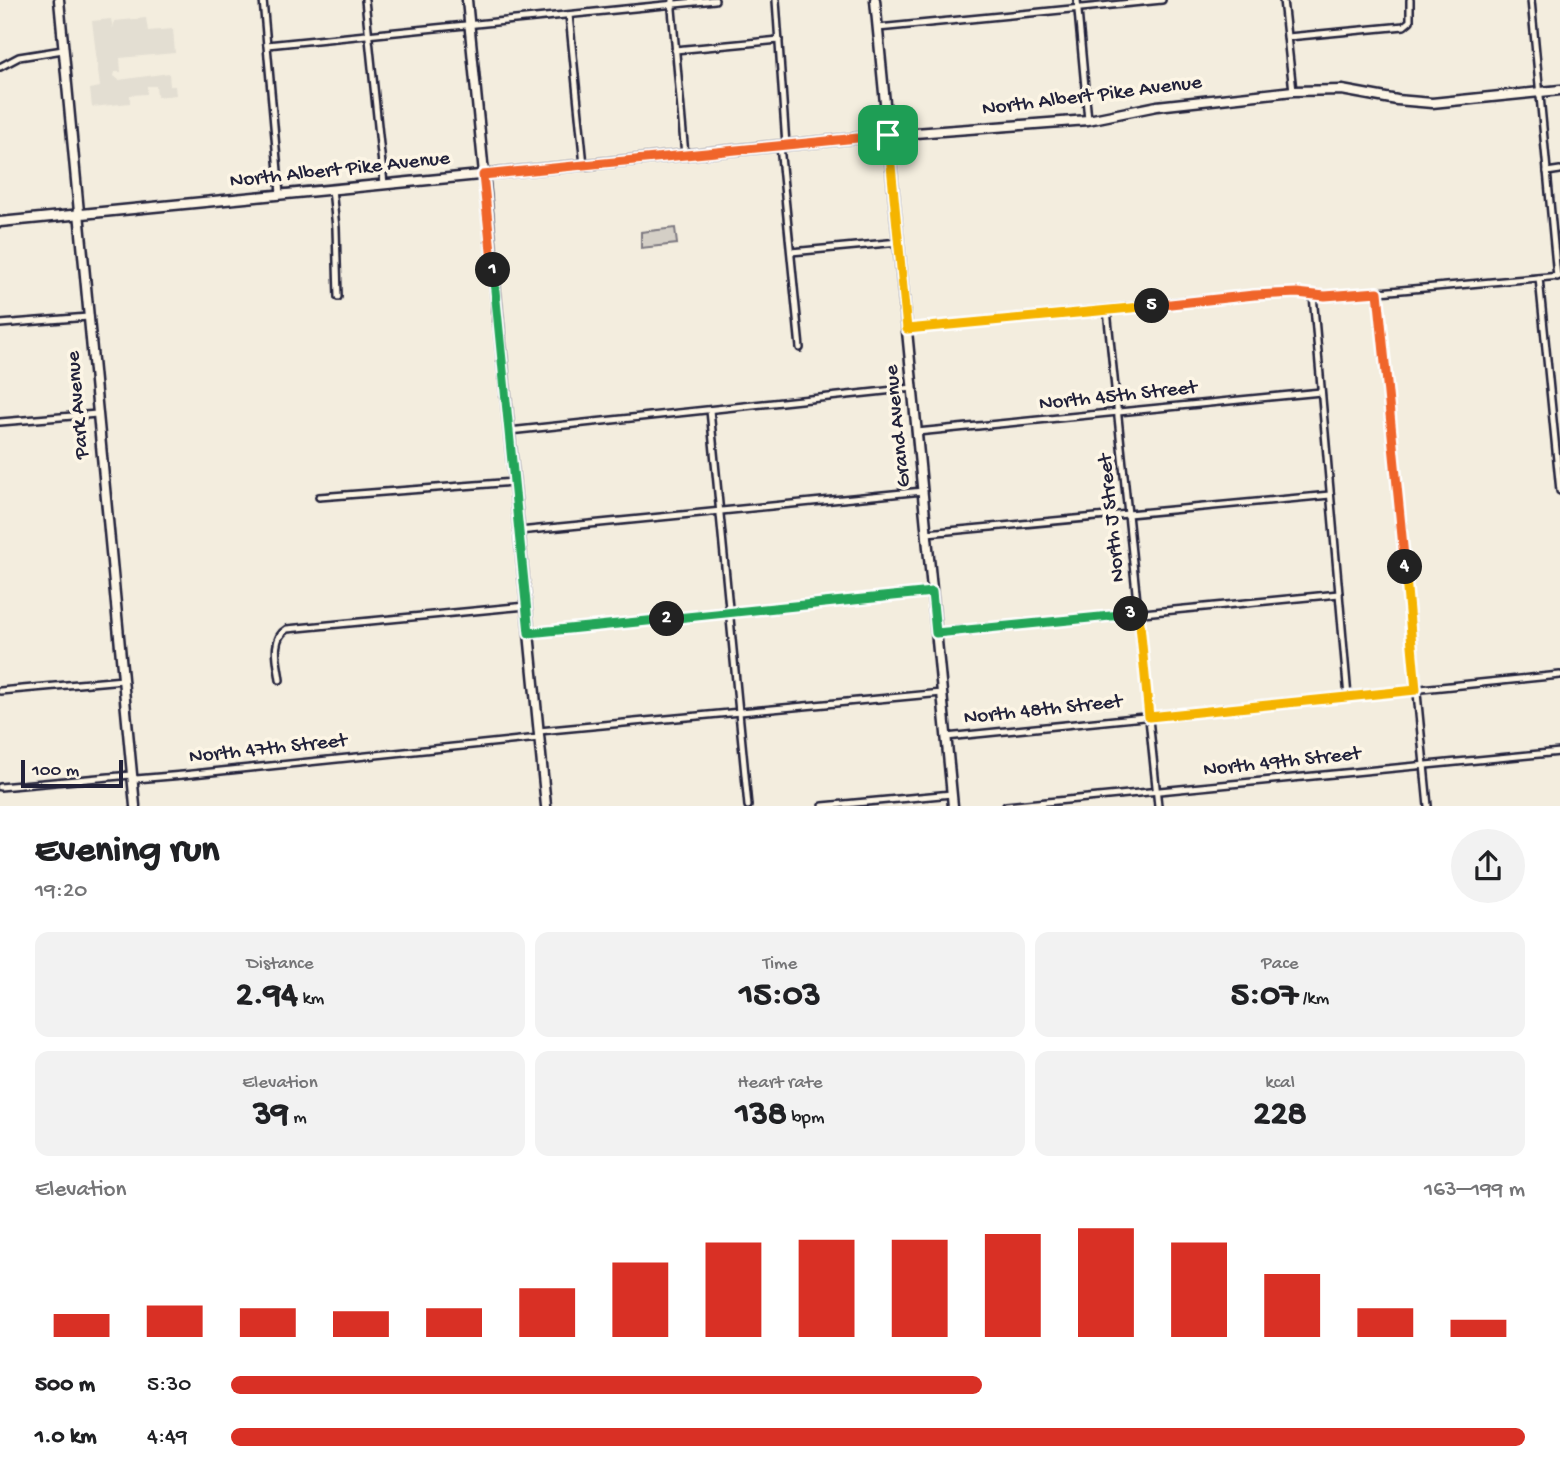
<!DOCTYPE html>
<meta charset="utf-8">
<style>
:root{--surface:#fff;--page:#f2f2f2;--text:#202124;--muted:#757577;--accent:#d93025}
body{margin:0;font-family:"Gochi Hand",sans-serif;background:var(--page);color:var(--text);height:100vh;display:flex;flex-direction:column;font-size:26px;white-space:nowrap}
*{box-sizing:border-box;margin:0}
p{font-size:23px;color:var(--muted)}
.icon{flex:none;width:38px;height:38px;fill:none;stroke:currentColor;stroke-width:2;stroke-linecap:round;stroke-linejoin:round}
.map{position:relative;height:806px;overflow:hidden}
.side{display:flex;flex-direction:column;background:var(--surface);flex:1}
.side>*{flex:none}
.scale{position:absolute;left:21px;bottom:18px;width:102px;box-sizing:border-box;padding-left:7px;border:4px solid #22223b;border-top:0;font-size:19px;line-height:24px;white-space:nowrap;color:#22223b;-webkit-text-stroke:5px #fcf5e5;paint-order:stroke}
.pin{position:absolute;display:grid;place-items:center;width:60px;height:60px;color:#fff;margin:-30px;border-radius:14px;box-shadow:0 4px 10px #0006}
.km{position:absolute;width:35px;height:35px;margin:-18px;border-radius:50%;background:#222;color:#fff;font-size:19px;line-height:35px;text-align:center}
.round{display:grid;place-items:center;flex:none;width:74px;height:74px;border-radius:37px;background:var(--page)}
.headline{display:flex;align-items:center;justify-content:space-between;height:119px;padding:0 35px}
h1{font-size:38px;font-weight:800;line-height:52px}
.metrics{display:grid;grid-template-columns:repeat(3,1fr);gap:10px;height:119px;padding:7px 35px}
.metrics div{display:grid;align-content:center;border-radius:14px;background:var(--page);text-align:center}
.metrics b{font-size:35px;font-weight:800}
.metrics small{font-size:19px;font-weight:400}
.metrics p{font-size:19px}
.chart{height:196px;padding:14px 35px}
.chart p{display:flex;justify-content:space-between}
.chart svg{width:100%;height:126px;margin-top:7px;stroke:var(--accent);stroke-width:6}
ul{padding:0 35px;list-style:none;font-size:23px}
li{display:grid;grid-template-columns:112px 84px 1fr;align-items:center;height:52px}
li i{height:18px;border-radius:9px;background:var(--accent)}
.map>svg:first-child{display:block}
.built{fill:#e3ded2}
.green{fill:#d4cfc6;stroke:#7b7880;stroke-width:2}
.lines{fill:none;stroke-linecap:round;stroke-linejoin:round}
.street-casing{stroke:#22223b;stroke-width:10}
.secondary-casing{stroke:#22223b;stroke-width:13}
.street{stroke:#fcf5e5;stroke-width:5}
.secondary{stroke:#fcf5e5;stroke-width:8}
.split-1-casing{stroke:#fff;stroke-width:14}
.split-2-casing{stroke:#fff;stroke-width:14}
.split-3-casing{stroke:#fff;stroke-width:14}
.split-4-casing{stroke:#fff;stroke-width:14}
.split-5-casing{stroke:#fff;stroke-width:14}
.split-6-casing{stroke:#fff;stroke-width:14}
.split-1{stroke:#f0652b;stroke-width:9}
.split-2{stroke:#22a559;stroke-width:9}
.split-3{stroke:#22a559;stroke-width:9}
.split-4{stroke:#f5b400;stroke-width:9}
.split-5{stroke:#f0652b;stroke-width:9}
.split-6{stroke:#f5b400;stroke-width:9}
.labels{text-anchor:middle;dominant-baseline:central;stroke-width:7;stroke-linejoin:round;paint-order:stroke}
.street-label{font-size:21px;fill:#22223b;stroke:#fcf5e5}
</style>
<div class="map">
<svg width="1560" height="806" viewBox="0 0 1560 806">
<rect width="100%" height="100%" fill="#f3edde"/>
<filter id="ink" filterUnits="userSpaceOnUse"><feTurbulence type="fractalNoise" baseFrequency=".0143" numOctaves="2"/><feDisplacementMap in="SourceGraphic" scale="14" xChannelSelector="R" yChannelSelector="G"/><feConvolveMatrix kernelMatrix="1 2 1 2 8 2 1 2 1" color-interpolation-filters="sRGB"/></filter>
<g filter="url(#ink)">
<path class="built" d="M146 18 148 31 173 29 175 53 120 58 121 72H115L114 76 119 80 169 73 170 86H175L176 95 157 97 156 86H147V94L130 95V103L92 107 90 89 100 87 92 21 111 19 113 28 114 21Z"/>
<path class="green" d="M675 228 677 244 641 248V232Z"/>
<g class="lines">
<defs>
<g id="street">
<path d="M263 0 280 194"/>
<path d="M365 0 384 184"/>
<path d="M673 0 672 9 685 155"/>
<path d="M776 0 786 145"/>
<path d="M1077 0 1088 120"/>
<path d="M1283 0 1293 91"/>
<path d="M1531 0 1557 277"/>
<path d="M569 15 584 165"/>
<path d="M878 28 1162 0"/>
<path d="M1288 37 1404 26 1410 21V0"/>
<path d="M267 45 715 0"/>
<path d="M675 50 779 40"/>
<path d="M0 67 19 57 63 50"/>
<path d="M780 146 800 348"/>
<path d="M1547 172 1560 170"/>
<path d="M332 189 336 228 338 297"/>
<path d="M791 252 899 242"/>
<path d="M1539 278 1560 491"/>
<path d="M1378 292 1428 806"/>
<path d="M1313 295 1348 697"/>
<path d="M1107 310 1158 806"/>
<path d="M0 324 88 317"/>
<path d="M907 329 1254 295 1297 293 1334 296 1560 276"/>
<path d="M710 410 748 806"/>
<path d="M0 422 97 414"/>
<path d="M509 431 913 388"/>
<path d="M917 432 1321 392"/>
<path d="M319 497 514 482"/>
<path d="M519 531 923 491"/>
<path d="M927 533 1330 495"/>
<path d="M529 633 932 592"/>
<path d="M936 633 1339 594"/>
<path d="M280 680C278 663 270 639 287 629L526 606"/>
<path d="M0 691 123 680"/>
<path d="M539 731 942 693"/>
<path d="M946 737 1560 675"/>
<path d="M0 787 131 775 136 779 183 775 539 738"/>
<path d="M823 806 952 794"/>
<path d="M1006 806 1560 752"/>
</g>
<g id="secondary">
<path d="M59 0 135 806"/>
<path d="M467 0 546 806"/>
<path d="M875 0 953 806"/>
<path d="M0 222 888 135 1088 120 1157 106 1293 91 1342 90 1397 100 1432 103 1560 90"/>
</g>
</defs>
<use href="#street" class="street-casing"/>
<use href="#secondary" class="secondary-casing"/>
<use href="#street" class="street"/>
<use href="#secondary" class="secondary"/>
</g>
</g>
<g class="lines" filter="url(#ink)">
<defs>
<path id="split-1" d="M493 270 483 175 888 135"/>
<path id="split-2" d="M493 270 529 633 667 619"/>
<path id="split-3" d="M667 619 932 592 936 633 1131 614"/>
<path id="split-4" d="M1131 614H1139L1149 717 1416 690 1405 567"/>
<path id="split-5" d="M1152 306 1254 295 1297 293 1325 296 1378 292 1405 567"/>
<path id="split-6" d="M888 135 907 329 1152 306"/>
</defs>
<use href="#split-1" class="split-1-casing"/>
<use href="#split-2" class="split-2-casing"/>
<use href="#split-3" class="split-3-casing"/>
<use href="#split-4" class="split-4-casing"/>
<use href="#split-5" class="split-5-casing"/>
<use href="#split-6" class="split-6-casing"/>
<use href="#split-1" class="split-1"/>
<use href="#split-2" class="split-2"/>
<use href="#split-3" class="split-3"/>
<use href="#split-4" class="split-4"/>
<use href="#split-5" class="split-5"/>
<use href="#split-6" class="split-6"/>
</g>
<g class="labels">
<g class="street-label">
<text transform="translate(1092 97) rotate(-7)">North Albert Pike Avenue</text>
<text transform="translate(340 171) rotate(-6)">North Albert Pike Avenue</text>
<text transform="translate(1118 397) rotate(-6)">North 45th Street</text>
<text transform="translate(79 405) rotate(-95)">Park Avenue</text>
<text transform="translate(899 426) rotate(-96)">Grand Avenue</text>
<text transform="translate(1113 518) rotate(-96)">North J Street</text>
<text transform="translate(1043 711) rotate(-6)">North 48th Street</text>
<text transform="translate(268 750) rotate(-6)">North 47th Street</text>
<text transform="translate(1282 763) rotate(-6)">North 49th Street</text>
</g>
</g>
</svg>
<div class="scale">100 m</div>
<div class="pin" style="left:888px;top:135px;background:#1e9e55"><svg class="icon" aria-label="arrive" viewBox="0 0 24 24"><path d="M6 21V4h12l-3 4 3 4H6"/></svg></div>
<b class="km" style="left:493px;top:270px">1</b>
<b class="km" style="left:667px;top:619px">2</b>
<b class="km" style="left:1131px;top:614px">3</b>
<b class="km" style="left:1405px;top:567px">4</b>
<b class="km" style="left:1152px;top:306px">5</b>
</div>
<section class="side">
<div class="headline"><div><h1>Evening run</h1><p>19:20</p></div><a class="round"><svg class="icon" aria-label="share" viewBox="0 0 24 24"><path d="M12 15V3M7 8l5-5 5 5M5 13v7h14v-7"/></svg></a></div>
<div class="metrics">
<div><p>Distance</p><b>2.94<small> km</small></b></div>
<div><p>Time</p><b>15:03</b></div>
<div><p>Pace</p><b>5:07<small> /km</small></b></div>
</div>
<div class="metrics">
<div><p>Elevation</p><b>39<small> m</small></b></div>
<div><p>Heart rate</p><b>138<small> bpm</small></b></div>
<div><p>kcal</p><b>228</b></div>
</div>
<div class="chart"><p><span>Elevation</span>163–199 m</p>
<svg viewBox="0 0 160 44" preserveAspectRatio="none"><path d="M5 44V36M15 44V33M25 44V34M35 44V35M45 44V34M55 44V27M65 44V18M75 44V11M85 44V10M95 44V10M105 44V8M115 44V6M125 44V11M135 44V22M145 44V34M155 44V38"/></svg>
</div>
<ul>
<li><b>500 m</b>5:30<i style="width:58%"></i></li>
<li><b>1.0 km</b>4:49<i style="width:100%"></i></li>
</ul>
</section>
